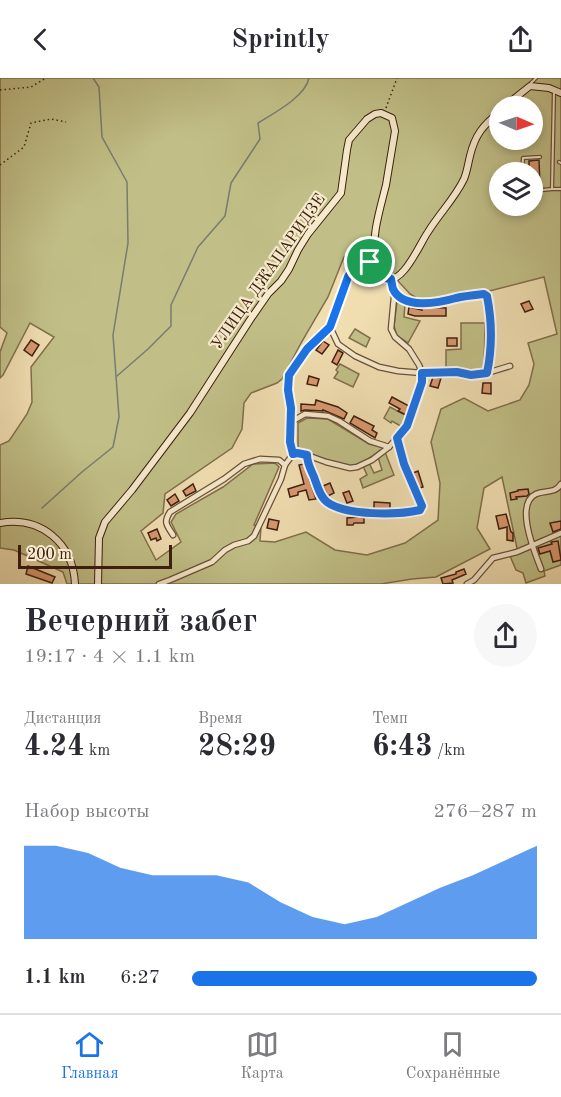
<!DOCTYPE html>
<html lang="ru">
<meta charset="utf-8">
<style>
:root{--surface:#fff;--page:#f7f7f7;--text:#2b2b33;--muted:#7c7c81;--line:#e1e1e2;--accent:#1a73e8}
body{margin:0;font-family:"Old Standard TT",serif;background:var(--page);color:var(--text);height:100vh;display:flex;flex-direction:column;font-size:22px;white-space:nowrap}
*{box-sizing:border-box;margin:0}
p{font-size:20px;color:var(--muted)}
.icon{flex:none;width:33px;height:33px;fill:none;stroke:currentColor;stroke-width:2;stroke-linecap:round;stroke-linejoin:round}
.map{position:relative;height:506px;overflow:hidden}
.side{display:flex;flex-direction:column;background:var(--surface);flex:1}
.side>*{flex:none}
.needle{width:39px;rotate:92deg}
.buttons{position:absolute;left:489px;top:18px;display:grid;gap:12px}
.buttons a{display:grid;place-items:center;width:54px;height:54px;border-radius:50%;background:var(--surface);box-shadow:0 3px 9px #0003;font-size:30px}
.scale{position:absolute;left:18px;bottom:15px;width:154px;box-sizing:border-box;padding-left:6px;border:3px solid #3f1e10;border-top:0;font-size:16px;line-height:21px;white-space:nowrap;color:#3f1e10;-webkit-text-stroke:4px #f5eacc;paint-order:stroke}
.pin{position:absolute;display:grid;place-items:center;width:51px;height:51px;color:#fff;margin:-26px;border:3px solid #fff;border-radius:50%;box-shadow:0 2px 6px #0007}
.round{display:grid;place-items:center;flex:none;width:63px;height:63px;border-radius:32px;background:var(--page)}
.overview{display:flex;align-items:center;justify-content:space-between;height:102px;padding:0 24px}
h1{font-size:33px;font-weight:600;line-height:45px}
.metrics{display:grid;grid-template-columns:repeat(3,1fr);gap:9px;height:102px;padding:6px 24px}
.metrics div{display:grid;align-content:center}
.metrics b{font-size:30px;font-weight:600}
.metrics small{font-size:16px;font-weight:400}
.metrics p{font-size:16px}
.chart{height:168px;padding:12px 24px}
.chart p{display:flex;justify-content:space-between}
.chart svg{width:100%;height:108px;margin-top:6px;fill:var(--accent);opacity:.7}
ul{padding:0 24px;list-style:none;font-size:20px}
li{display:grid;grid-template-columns:96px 72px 1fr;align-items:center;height:45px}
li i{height:15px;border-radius:8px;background:var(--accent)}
header{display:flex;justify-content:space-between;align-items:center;height:78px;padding:0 24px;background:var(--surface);font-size:27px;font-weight:600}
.menu{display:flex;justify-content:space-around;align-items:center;height:84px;border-top:2px solid var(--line);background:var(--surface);font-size:16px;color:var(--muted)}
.menu a{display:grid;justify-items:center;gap:3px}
.menu .selected{color:var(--accent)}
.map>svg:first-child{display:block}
.green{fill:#c1bf87;stroke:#806e4c;stroke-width:1.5;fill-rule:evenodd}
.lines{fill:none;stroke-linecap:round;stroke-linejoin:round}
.stream{stroke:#777c72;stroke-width:1.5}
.building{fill:#d99970;stroke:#3f1e10;stroke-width:1.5}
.lane-casing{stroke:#6b4e38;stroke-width:4.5}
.street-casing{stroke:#6b4e38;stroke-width:7}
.secondary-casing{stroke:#3f1e10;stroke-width:8}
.path{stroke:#3f1e10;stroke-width:1.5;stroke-dasharray:1.5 3;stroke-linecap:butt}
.lane{stroke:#f5eacc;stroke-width:2}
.street{stroke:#f5eacc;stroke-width:4.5}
.secondary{stroke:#f5eacc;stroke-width:6}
.route-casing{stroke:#fff;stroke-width:12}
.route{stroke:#1a73e8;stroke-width:8}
.labels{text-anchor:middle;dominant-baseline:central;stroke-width:4.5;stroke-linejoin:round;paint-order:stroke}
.street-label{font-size:16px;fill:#3f1e10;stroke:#f5eacc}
</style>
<header><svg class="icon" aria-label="back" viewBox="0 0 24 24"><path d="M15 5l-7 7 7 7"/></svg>Sprintly<svg class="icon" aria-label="share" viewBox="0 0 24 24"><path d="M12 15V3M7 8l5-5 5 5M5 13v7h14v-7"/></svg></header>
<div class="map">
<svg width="561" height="506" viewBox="0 0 561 506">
<rect width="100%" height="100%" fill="#f0deb1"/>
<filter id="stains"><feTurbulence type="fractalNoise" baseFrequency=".00333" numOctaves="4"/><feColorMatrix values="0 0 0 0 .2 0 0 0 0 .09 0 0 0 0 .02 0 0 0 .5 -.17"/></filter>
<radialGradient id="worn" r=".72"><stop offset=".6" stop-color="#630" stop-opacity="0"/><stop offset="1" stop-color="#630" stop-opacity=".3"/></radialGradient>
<g class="green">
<path d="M0 0H561V487L544 493 545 498 526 505 523 495 516 492 510 478 518 475 502 399 484 410 477 450 490 471 436 499 412 501 381 506H67L63 494 14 472 0 470V367L9 363 27 336 32 324 31 289 54 259 30 245 3 297 0 300V274L7 255 0 249ZM500 28H532V62H500ZM500 94H532V128H500ZM363 165 410 216 420 222 458 221 544 199 557 256 528 265 534 286 529 307 520 322 488 333 464 320 441 331 431 364 440 405 438 442 405 465 367 477 335 472 306 454 275 464 260 463 261 449 254 447 279 389 275 385 253 386 223 409 176 436 171 444 181 464 156 482 141 453 163 435 165 416 232 370 242 351 244 325 251 315 277 305 282 301 301 265 328 219 344 179Z"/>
<path d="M397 224 405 226 404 239 420 243 408 265 397 258 394 248Z"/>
<path d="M461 245H485L484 292 446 291V272L461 271Z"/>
<path d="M355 251 370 260 366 269 349 260Z"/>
<path d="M340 286 359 296 353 309 334 300 338 294 336 292Z"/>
<path d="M390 329 409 339 404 350 392 343 391 345 384 340Z"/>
<path d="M307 340 328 341 369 366 384 370C376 375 363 386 354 388 345 389 309 376 298 372V345Z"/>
<path d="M385 374 394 397 363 410 360 401 367 397 363 388 369 385 374 395 382 392 378 379Z"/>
</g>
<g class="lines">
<g class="stream">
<path d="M117 298 148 271 171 248V227L198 169 225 138 231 105 260 61 258 45C274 35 305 19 309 0"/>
<path d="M42 430 82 394 113 369 119 339 113 257 128 165 127 104 102 59 99 9 93 0"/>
</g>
</g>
<g class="building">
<path d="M539 82 540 109 532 110V94H529V83Z"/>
<path d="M529 223 533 231 525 234 521 226Z"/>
<path d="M409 229 422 232V229L446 230V238H415L408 236Z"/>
<rect x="447" y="260" width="10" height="8"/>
<path d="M31 262 39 267 32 278 24 272Z"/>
<path d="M323 263 329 267 322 276 316 272Z"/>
<path d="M338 272 343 275 337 287 332 284Z"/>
<path d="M309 298 319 301 317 308 307 306Z"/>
<path d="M433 299 441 300 438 310 430 308Z"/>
<path d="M483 305H491V316L482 315Z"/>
<path d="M392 319 409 328 406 337 398 333 400 331 389 325Z"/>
<path d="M316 322 338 329 347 335 344 341 323 332V333L305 332 301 333V326L315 327Z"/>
<path d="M354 338 374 348 372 352 377 355 375 360 350 345Z"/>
<path d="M304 386 316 421 309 422 306 412 298 414V417L290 419 288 411 304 406 299 387Z"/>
<path d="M418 393 423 409 419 410 413 395Z"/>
<path d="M330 405 334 415 328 418 323 408Z"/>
<path d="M193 406 196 413 186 418 183 413Z"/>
<path d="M528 411 529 416 527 418 516 419 517 421 511 422 510 415 518 413V412Z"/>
<path d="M349 413 353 423 347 425 343 415Z"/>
<path d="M175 416 179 423 171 428 167 422Z"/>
<path d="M374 424 390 425V431H374Z"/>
<path d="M506 436 511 454 513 455V463L507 462V449L499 451 496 438Z"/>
<path d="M359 439 364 440V445H354L353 447H347V440Z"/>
<path d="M269 441 279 443 277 452 267 450Z"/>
<path d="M561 443V451L553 454 550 445Z"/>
<path d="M157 451 161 461 157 463 156 460 151 462 148 455Z"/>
<path d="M558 463 561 482 553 484 550 473 540 476 538 470 552 466 551 464Z"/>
<path d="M28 488 55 499 52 505 26 496Z"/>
<path d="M464 491 466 496 452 502 453 505 443 506 441 500 456 496V494Z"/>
</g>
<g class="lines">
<defs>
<g id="lane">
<path d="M531 5 536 0"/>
<path d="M559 84 561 85"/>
<path d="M522 94 523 80 540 79"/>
<path d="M552 111H561"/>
<path d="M532 113 552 111 554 14"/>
</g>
<g id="street">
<path d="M376 185C368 184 359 184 353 191 345 199 335 236 330 249L338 266 355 278 379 289 398 293 422 295 457 294 471 297 487 295 510 288"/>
<path d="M391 201 394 219 391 251 395 259 409 271 419 287 422 295V304L407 348 389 369 372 382 357 389 350 390 326 384 307 377V382L325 423C351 438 391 438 420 432L422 428 404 386 397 360"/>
<path d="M394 213C423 237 453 217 486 216 494 235 491 275 487 295"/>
<path d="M291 344 305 336 328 338 339 343 370 363 389 369"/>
<path d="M293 376 290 364 291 330 288 312 289 296 307 271 330 249"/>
<path d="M173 457C167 447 163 445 170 434L224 401 244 386 260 381 279 382 285 387 293 376 297 375 307 377"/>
<path d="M541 491C535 475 514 426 536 416 545 412 555 416 561 406"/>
<path d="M159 506 170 502 212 484 225 472 234 467 248 463 254 458 281 401 285 387"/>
<path d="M467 506 474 502 493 480 517 474 561 455"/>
</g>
<g id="secondary">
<path d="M505 28 530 8 549 10 561 15"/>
<path d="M0 445C41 438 73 465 75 506"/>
<path d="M98 506 99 460 105 444 132 412 190 335 250 242 268 216 281 203 289 191 298 172 308 156 341 115 347 72 349 62 367 41 375 36 381 35 392 40 395 53C392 71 389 89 386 107 380 131 371 159 375 184 376 190 379 197 384 200 402 210 420 165 428 154 439 136 455 120 464 101 467 94 468 86 470 78 475 57 483 47 500 34"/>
</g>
</defs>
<use href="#lane" class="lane-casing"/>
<use href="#street" class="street-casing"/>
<use href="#secondary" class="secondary-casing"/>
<g class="path">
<path d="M0 12 31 9 46 0"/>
<path d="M386 30 397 0"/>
<path d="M0 87 24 69 31 45 51 41 66 44"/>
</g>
<use href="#lane" class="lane"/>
<use href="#street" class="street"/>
<use href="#secondary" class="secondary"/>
</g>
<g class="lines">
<defs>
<path id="route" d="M370 184 376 185C379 194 381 201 391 201 392 205 392 208 393 211 403 232 439 225 456 220 465 218 475 217 484 216L487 218C492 243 492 271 487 295L471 297 457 294 422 295V304L407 348 397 360 404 386 422 428 420 432C398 437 346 438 327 424 320 419 317 407 314 399 311 392 307 385 307 377L297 375 293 376 290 364 291 330 288 312 289 297 307 271 330 249 348 199 353 190 363 185Z"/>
</defs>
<use href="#route" class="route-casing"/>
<use href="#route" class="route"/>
</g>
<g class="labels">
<g class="street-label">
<text transform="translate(269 194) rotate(-55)">УЛИЦА ДЖАПАРИДЗЕ</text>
</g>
</g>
<rect width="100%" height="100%" filter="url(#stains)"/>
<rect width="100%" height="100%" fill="url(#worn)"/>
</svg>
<div class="buttons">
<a><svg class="needle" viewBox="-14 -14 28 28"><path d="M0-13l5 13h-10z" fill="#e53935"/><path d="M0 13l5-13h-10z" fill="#7c7c81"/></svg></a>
<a><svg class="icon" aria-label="layers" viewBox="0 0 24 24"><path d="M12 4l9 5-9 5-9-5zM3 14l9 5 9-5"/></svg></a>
</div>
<div class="scale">200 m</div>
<div class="pin" style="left:370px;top:184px;background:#1e9e55"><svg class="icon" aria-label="arrive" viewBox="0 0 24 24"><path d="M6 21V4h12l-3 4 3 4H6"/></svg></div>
</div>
<section class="side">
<div class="overview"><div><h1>Вечерний забег</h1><p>19:17 · 4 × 1.1 km</p></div><a class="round"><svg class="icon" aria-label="share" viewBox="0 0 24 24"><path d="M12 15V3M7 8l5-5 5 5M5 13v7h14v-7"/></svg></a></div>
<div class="metrics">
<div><p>Дистанция</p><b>4.24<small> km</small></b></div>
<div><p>Время</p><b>28:29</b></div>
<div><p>Темп</p><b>6:43<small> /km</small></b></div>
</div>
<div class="chart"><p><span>Набор высоты</span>276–287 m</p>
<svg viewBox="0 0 160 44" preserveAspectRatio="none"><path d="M0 44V6L10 6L20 9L30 15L40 18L50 18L60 18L70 21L80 29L90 35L100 38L110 35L120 29L130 23L140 18L150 12L160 6V44z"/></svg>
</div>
<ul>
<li><b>1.1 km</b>6:27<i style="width:100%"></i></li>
</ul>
</section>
<nav class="menu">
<a class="selected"><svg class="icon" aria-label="home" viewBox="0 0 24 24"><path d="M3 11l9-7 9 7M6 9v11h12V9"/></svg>Главная</a>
<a><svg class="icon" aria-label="map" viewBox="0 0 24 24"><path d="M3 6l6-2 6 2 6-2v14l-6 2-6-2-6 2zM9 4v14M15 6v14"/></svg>Карта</a>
<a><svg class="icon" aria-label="saved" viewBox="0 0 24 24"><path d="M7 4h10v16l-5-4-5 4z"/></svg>Сохранённые</a>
</nav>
